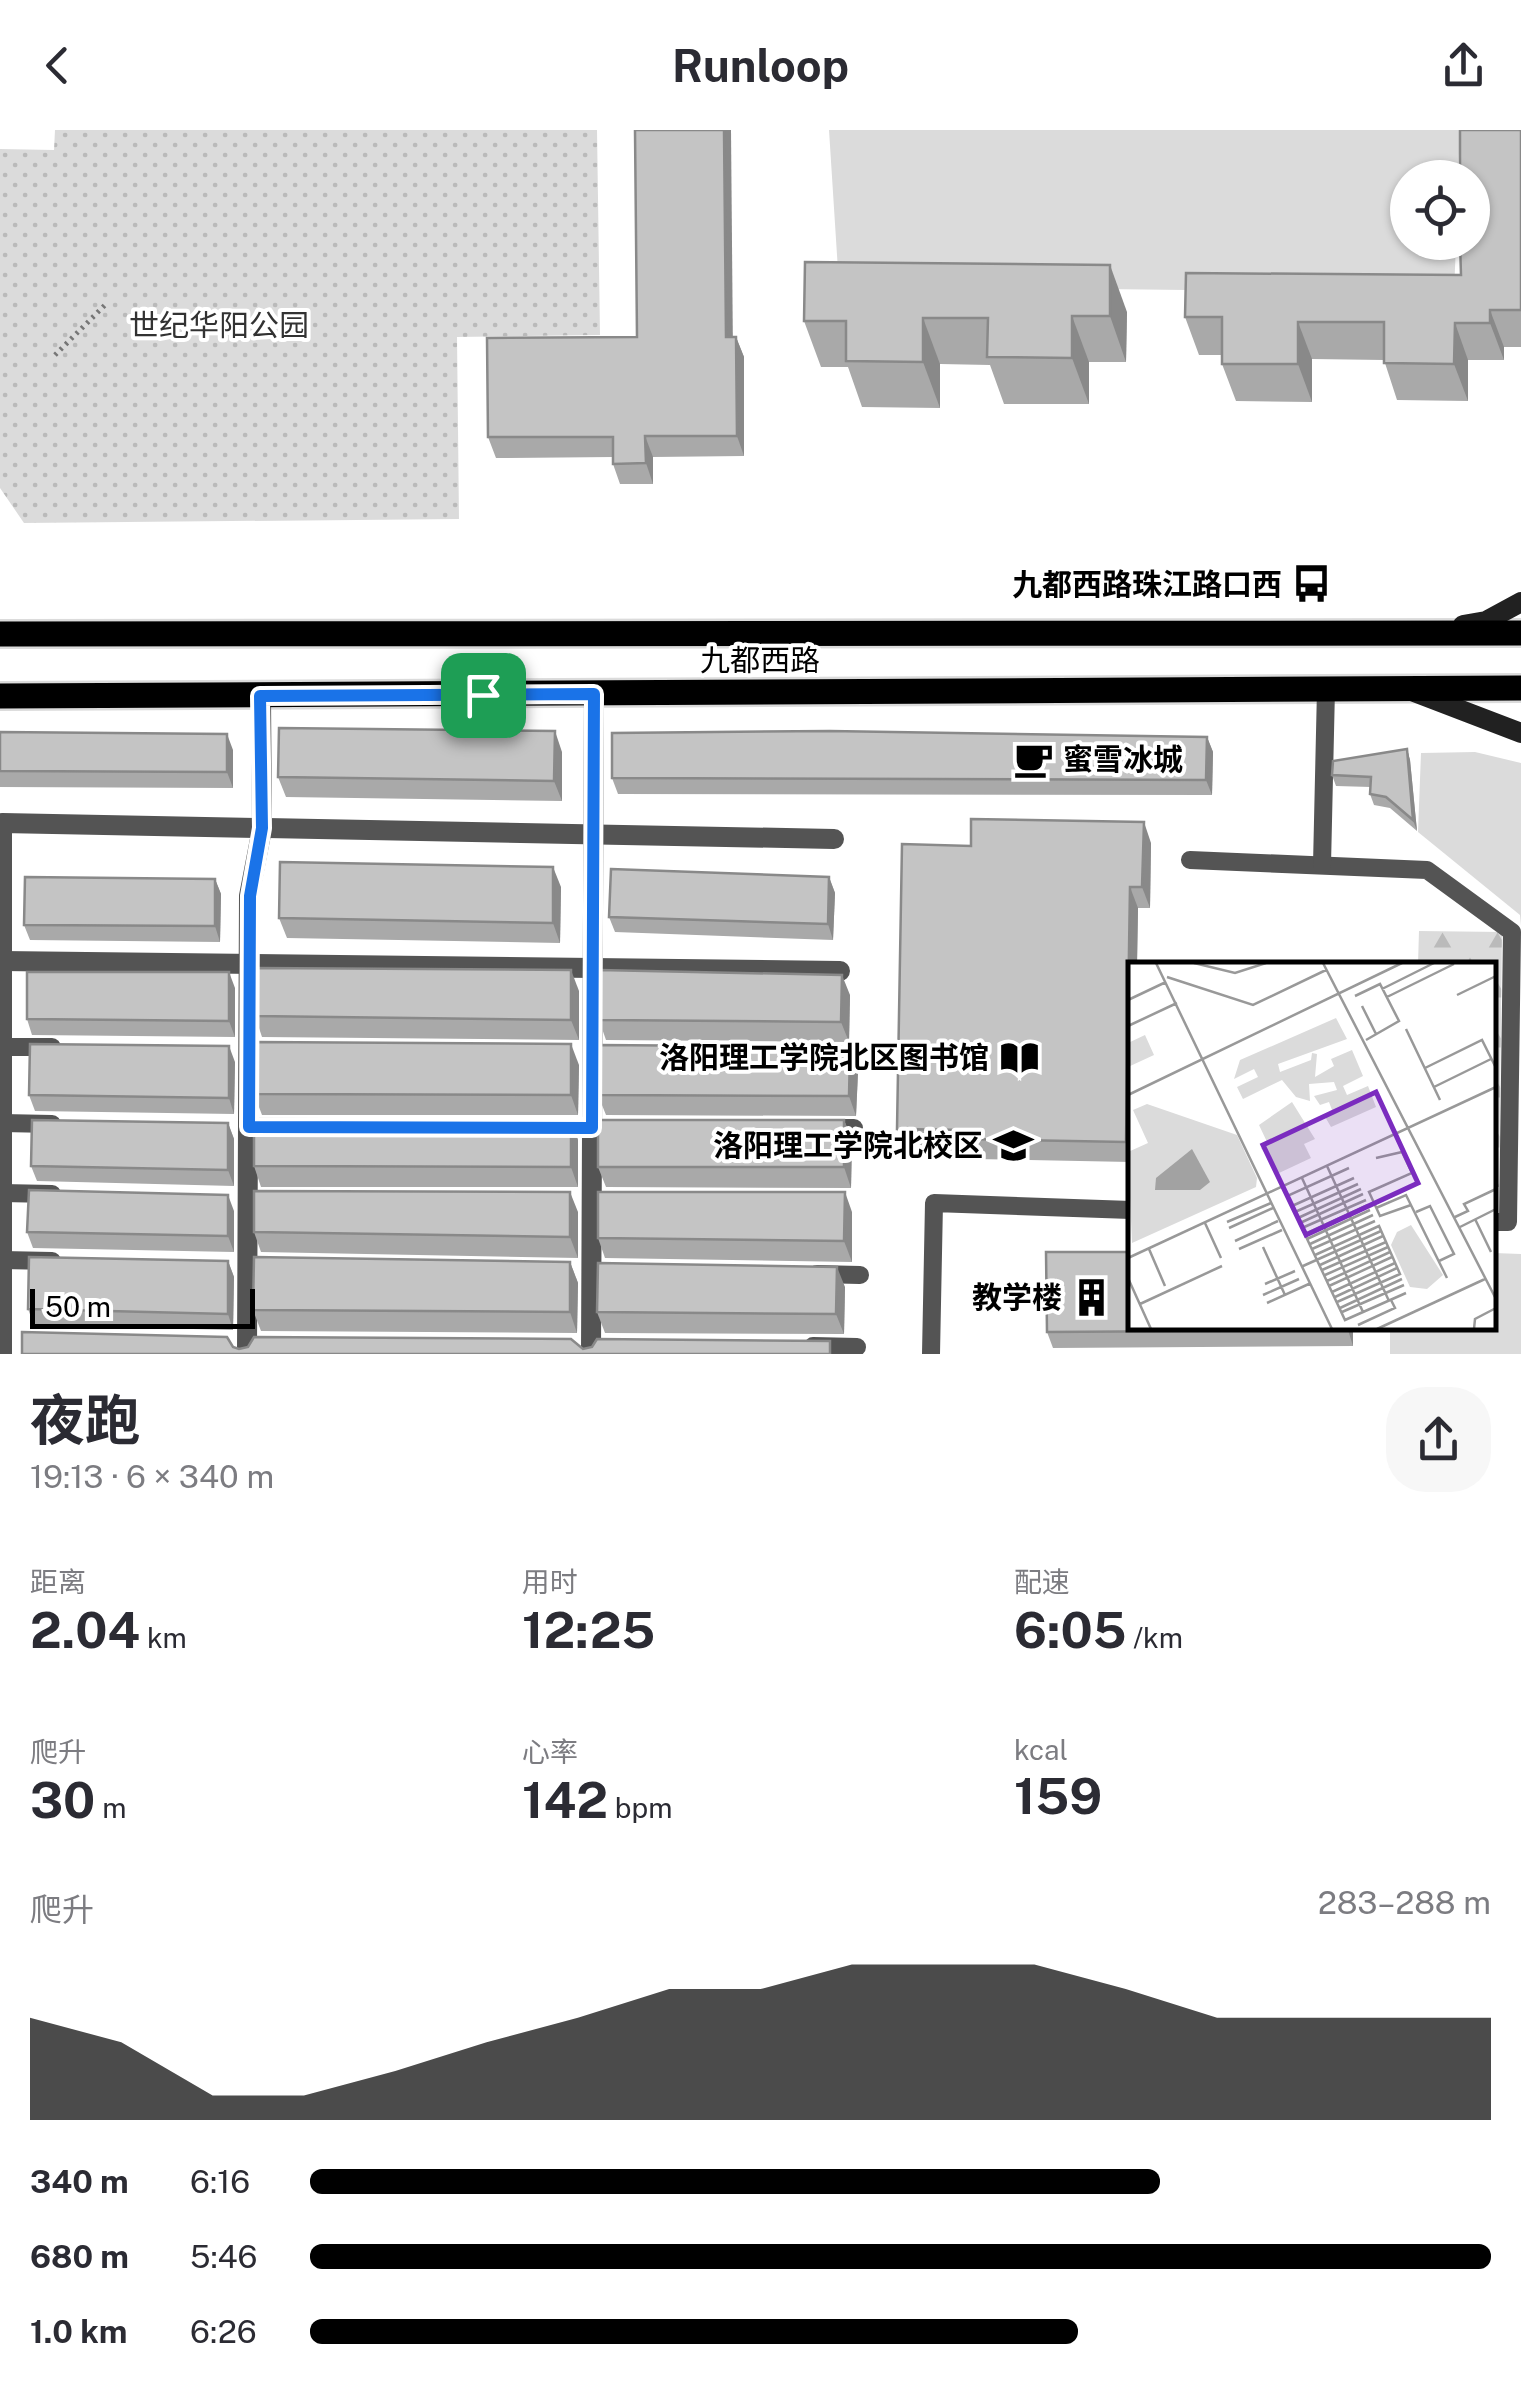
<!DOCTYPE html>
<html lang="zh">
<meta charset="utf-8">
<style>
:root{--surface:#fff;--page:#f7f7f7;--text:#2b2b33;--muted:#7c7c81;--accent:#000}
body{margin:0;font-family:"Public Sans","Noto Sans SC",sans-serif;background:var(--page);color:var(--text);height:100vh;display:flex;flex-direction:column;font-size:38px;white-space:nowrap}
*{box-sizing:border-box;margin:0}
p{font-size:32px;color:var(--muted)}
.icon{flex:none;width:55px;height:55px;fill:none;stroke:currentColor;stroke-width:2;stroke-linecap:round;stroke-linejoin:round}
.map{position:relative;height:1224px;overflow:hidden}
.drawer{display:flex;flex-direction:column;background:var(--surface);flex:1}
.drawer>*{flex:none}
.fabs{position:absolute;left:1390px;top:30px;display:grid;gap:20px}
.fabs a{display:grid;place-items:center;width:100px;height:100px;border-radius:50%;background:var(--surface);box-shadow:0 2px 8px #0004;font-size:50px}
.scale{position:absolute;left:30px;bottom:25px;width:225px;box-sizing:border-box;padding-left:10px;border:5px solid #000;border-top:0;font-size:28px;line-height:35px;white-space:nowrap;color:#000;-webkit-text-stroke:8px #fff;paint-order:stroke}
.pin{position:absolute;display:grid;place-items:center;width:85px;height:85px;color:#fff;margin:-42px;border-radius:20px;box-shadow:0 5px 15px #0006}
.round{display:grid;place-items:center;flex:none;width:105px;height:105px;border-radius:40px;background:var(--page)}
.head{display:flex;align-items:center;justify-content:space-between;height:170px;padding:0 30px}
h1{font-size:55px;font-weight:700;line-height:75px}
.stats{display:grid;grid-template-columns:repeat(3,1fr);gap:15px;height:170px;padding:10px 30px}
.stats div{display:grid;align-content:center}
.stats b{font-size:50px;font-weight:700}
.stats small{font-size:28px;font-weight:400}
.stats p{font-size:28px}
.chart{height:280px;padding:20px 30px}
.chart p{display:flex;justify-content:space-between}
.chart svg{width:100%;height:180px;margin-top:10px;fill:var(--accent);opacity:.7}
ul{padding:0 30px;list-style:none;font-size:32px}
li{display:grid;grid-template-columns:160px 120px 1fr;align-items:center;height:75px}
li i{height:25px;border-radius:12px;background:var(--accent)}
header{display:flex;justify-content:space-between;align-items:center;height:130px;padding:0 30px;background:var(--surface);font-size:45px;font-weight:700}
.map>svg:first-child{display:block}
.green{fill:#dbdbdb}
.forest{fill:url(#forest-firs)}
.park{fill:url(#park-dots)}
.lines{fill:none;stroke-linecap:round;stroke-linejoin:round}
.primary-casing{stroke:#dbdbdb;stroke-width:30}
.path{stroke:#767676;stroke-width:5;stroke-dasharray:2.5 5;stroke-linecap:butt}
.lane{stroke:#545454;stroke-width:18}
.street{stroke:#545454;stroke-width:20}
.secondary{stroke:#212121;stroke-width:20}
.primary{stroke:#000;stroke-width:25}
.wall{fill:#a9a9a9}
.shaded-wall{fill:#898989}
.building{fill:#c4c4c4;stroke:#898989;stroke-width:2.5}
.route-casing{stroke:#fff;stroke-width:20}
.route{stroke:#1a73e8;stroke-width:12}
.labels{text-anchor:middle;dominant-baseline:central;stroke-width:8;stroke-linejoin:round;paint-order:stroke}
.park-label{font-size:30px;fill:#323232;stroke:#fff}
.poi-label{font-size:30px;font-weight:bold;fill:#000;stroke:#fff;text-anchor:end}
.street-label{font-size:30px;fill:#000;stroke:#fff}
.inset-road{fill:none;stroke:#999;stroke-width:2.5}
.view{fill:#7b2cbf;fill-opacity:0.15;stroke:#7b2cbf;stroke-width:5}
.inset-edge{fill:none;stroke:#000;stroke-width:5}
</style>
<header><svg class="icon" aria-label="back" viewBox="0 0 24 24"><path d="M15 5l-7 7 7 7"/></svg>Runloop<svg class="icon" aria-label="share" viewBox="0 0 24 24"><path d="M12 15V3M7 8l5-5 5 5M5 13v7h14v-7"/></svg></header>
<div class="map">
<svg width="1521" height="1224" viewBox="0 0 1521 1224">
<defs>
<pattern id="forest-firs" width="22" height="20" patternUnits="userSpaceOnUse" patternTransform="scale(2.5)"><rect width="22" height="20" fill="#dbdbdb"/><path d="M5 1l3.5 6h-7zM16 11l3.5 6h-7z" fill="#bababa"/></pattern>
<pattern id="park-dots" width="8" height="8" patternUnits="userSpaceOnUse" patternTransform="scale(2.5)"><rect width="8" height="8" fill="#dbdbdb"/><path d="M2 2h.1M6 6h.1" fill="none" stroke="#bababa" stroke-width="1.8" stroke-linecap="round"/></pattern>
</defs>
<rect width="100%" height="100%" fill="#fff"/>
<g class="green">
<path d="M829 0H1460L1458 47 1408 48V112L1456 113 1454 163 839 156Z"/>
<path d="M1475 622 1521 633V796L1520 785 1418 702 1421 623Z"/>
<path d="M1494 1123 1521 1124V1224H1390V1197L1494 1196Z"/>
</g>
<path class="forest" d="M1419 801 1502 802 1499 1057H1494V834H1418Z"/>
<path class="park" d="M55 0H597L600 205 457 207 459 389 24 393 0 358V19L54 20Z"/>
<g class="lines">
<defs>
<g id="primary">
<path d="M0 504 1521 503"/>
<path d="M0 566 1521 558"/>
</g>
</defs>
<use href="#primary" class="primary-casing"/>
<path class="path" d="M55 225 108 172"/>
<g class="lane">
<path d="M1190 730 1427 740 1512 802 1508 1092H1494"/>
<path d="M1322 735 1326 559"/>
<path d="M2 917H52"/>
<path d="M2 993 52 994"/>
<path d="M823 998H854"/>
<path d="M2 1063 52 1064"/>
<path d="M2 1130 52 1131"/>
<path d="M817 1144 860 1145"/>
<path d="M813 1216 857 1217"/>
<path d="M931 1224 934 1073 1131 1080"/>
</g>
<g class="street">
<path d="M2 831 840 841"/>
<path d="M2 1224V693L834 709"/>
<path d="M247 1224 249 766 262 699 261 566"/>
<path d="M591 1224 594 564"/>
</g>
<g class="secondary">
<path d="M1463 495 1486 491 1521 472"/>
<path d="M1414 562 1521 603"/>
</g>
<use href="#primary" class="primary"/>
</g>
<g class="wall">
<path d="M1521 0V217H1504V230H1468V271L1397 270 1384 230 1312 229V272L1236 271 1222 234V225H1199L1185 187 1461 145Z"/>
<path d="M1127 182 1126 232H1089V274H1004L990 235 940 234V278L862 277 848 237H821L804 191Z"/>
<path d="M733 207H736L744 227V326L653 327V354H620L613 334V327L496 328 488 307Z"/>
<path d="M0 602 233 620V658L0 657Z"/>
<path d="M1207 607 1213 622 1212 665 618 664 612 648Z"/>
<path d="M1407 619 1410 630 1417 701 1390 678 1374 675 1370 664 1371 657 1336 656 1332 645Z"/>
<path d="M562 622V671L286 667 278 647Z"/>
<path d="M1151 713 1150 778H1138L1137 834H1131V1032L975 1029 972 1021 905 1020 897 999 971 716Z"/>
<path d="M829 747 835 763 833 810 615 802 609 787Z"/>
<path d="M215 749 221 764 220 812 30 810 24 795Z"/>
<path d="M561 757 560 813 287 808 279 788Z"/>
<path d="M235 858V907L32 905 27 889Z"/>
<path d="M579 861V910L262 907 255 886Z"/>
<path d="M850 865 849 912 606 910 599 890Z"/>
<path d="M841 917 842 921 850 922 858 942 856 986 606 985 598 965Z"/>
<path d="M235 932 234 984 35 981 29 965Z"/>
<path d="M579 935 578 985H262L254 964Z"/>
<path d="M571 990 578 1010V1057H261L254 1036Z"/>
<path d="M844 990 852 1010 851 1058 606 1057 598 1037Z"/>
<path d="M228 993 234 1009V1056L37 1051 31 1036Z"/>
<path d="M234 1081V1122L33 1118 27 1102Z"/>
<path d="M578 1082V1128L261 1122 254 1102Z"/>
<path d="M852 1082V1132L605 1128 598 1108Z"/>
<path d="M228 1131 234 1147 233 1200 34 1195 28 1179Z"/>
<path d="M570 1132 578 1153 577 1203 261 1201 253 1180Z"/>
<path d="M845 1157 844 1204 605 1203 597 1182Z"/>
<path d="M1353 1196V1216L1053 1218 1047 1202Z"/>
</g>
<g class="shaded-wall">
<path d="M724 0H731L733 227 726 207Z"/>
<path d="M1110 135 1127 182 1126 232 1110 186Z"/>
<path d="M1490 180 1504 217V230L1490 193Z"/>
<path d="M1072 186 1089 232V274L1072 228Z"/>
<path d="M923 188 940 234V278L923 232Z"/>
<path d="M1298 192 1312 229V272L1298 234Z"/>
<path d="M1455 193 1468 230V271L1454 234Z"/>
<path d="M736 207 744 227V326L737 306Z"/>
<path d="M645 306 653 327V354L646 333Z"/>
<path d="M555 601 562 622V671L554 651Z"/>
<path d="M227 604 233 620V658L227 642Z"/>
<path d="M1207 607 1213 622 1212 665 1206 650Z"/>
<path d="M1407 619 1410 630 1417 701 1413 690Z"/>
<path d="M1144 692 1151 713 1150 778 1142 757Z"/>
<path d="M553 737 561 757 560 813 553 793Z"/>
<path d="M829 747 835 763 833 810 828 794Z"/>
<path d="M215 749 221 764 220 812 215 796Z"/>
<path d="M1130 757 1138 778 1137 834H1131V1024L1126 1012Z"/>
<path d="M571 840 579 861V910L571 890Z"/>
<path d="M229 842 235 858V907L229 891Z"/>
<path d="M842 845 850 865 849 912 841 892Z"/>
<path d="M571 914 579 935 578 985 571 965Z"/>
<path d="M229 916 235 932 234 984 229 968Z"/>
<path d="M850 922 858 942 856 986 849 966Z"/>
<path d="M571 990 578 1010V1057L571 1037Z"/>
<path d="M844 990 852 1010 851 1058 844 1037Z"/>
<path d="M228 993 234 1009V1056L228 1040Z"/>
<path d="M570 1062 578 1082V1128L570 1107Z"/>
<path d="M845 1062 852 1082V1132L844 1111Z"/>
<path d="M228 1065 234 1081V1122L228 1106Z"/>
<path d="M228 1131 234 1147 233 1200 228 1184Z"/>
<path d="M570 1132 578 1153 577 1203 570 1182Z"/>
<path d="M837 1137 845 1157 844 1204 836 1184Z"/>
<path d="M1348 1196H1353V1216L1348 1200Z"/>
</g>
<g class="building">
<path d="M635 0H724L726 207H736L737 306H645L646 333 613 334V307H488L487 208 637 207Z"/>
<path d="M1460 0H1521V180H1490V193H1455L1454 234 1384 233V192H1298V234H1222V187H1185L1186 143 1461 145 1460 112H1472V48H1460Z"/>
<path d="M805 132 1110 135V186H1072V228L987 227 988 188H923V232L846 231V191H804Z"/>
<path d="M279 598 555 601 554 651 278 647Z"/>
<path d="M830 601 1207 607 1206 650 612 648V603Z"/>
<path d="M0 602 227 604V642L0 641Z"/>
<path d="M1407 619 1413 690 1386 667 1370 664 1371 647 1332 645 1333 631Z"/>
<path d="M971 689 1144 692 1142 757H1130L1126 1012 967 1009V1000L897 999 902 714 971 716Z"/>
<path d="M280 732 553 737V793L279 788Z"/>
<path d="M611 739 829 747 828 794 609 787Z"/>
<path d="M25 747 215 749V796L24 795Z"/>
<path d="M255 838 571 840V890L255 886Z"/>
<path d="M599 840 842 845 841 892 599 890Z"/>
<path d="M27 842H229V891L27 889Z"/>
<path d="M255 912 571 914V965L254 964Z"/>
<path d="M30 914 229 916V968L29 965Z"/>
<path d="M599 915 841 917V921L850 922 849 966 598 965Z"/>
<path d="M254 989 571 990V1037L254 1036Z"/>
<path d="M32 990 228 993V1040L31 1036Z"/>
<rect x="598" y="990" width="246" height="47"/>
<path d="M29 1060 228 1065V1106L27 1102Z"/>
<path d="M254 1061 570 1062V1107L254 1102Z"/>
<path d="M598 1062H845L844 1111 598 1108Z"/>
<path d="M1046 1122H1131V1196H1348V1200L1047 1202Z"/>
<path d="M29 1127 228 1131V1184L28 1179Z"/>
<path d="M254 1127 570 1132V1182L253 1180Z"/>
<path d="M598 1133 837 1137 836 1184 597 1182Z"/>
<path d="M22 1202 227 1207 233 1217 239 1219 248 1217 254 1207 571 1209 583 1219 592 1217 597 1209 830 1211V1224H22Z"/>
</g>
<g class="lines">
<defs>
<path id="route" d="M594 564 592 998 249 997 250 766 262 698 260 566Z"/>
</defs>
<use href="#route" class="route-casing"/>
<use href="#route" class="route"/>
</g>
<defs>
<symbol id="bus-bare" viewBox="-9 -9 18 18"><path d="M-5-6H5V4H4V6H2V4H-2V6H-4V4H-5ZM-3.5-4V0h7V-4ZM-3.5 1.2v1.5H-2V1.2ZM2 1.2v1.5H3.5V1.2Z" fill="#000" stroke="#fff" stroke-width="2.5" paint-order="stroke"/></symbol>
<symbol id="cafe-bare" viewBox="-9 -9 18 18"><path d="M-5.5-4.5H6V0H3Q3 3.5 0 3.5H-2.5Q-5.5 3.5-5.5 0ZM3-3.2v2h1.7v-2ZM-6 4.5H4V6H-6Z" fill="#000" stroke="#fff" stroke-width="2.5" paint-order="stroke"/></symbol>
<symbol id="library-bare" viewBox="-9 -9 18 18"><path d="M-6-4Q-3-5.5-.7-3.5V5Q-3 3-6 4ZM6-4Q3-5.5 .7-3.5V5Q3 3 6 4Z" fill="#000" stroke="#fff" stroke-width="2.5" paint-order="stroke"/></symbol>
<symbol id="university-bare" viewBox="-9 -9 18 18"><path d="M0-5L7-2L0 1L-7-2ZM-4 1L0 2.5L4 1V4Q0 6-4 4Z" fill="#000" stroke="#fff" stroke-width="2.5" paint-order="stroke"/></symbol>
<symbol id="building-bare" viewBox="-9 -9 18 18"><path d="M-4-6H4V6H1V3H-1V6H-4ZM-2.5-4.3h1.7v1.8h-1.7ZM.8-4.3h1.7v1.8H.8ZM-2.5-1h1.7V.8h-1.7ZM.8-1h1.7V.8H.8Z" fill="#000" stroke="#fff" stroke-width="2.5" paint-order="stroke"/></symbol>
</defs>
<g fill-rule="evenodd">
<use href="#bus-bare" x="1284" y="426" width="55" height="55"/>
<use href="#cafe-bare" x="1006" y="602" width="55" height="55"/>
<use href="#library-bare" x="992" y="900" width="55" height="55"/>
<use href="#university-bare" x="986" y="988" width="55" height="55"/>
<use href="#building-bare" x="1064" y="1140" width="55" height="55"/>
</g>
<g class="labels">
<g class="park-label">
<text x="219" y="195">世纪华阳公园</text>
</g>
<g class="poi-label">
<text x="1282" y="454">九都西路珠江路口西</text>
<text x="1063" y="629" text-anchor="start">蜜雪冰城</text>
<text x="989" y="927">洛阳理工学院北区图书馆</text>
<text x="983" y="1015">洛阳理工学院北校区</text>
<text x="1062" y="1167">教学楼</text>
</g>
<g class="street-label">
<text x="760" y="530">九都西路</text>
</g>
</g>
<g transform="translate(1128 832)">
<rect width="368" height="368" fill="#fff"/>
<path d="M208 56 219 77 150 102 152 110 183 98 184 91 189 92 187 115 206 104 203 97 224 88 235 114 215 124 219 133 240 124 248 145 203 165 196 153 204 148 201 140 192 143 186 134 209 128 206 120 181 122 182 139 168 135 154 118 115 137 109 125 130 115 126 107 106 117 112 98ZM17 73 26 93 0 105V81ZM283 263 315 313 299 327 282 325 263 283 269 270Z" fill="#dbdbdb"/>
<path d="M164 140 187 177 176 182 183 196 151 211 133 186 140 182 131 163ZM19 142 109 173 129 216 128 225 4 281 0 190 20 181 5 148Z" fill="#dbdbdb"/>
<path d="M64 187 82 220 72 228H27L28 216Z" fill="#a2a2a2"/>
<path class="inset-road" d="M28 1 204 367M66 1 107 11 138 1M195 1 368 337M39 15 125 43 198 8M254 27 306 1M329 33 368 14M227 34 252 22 271 59 238 78M259 35 326 2M0 38 38 20M234 44 248 72M0 64 49 41M278 67 312 138M297 106 354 78 368 106M306 125 363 97M0 133 274 1M248 196 274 190 284 211 241 230 252 254 283 243M199 204 261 339M221 206 159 234 217 358 278 331M174 216 235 350M164 244 226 216M248 246 278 233 319 316M167 250 230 222M288 250 302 244 326 292 311 299M327 255 340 249 336 242 368 227M170 256 233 227M347 257 363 290M99 260 143 241M77 261 93 296M172 261 235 232M332 265 368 247M101 266 145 246M174 266 238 238M177 272 240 243M179 277 242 248M107 279 150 259M182 282 245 253M135 285 157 333M21 287 37 324M111 287 154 268M184 287 247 259M187 293 251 264 272 312 209 340M0 296 368 125M192 303 255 274M175 304 253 269M194 308 258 280M197 313 260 285M0 316 23 367M199 319 262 290M137 322 167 309M201 324 264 295M204 330 267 301M135 333 171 317M207 335 269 306M139 341 183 321M12 342 94 304M212 346 274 317M214 350 276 323M230 363 267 346 263 338M249 367 357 317M346 367 347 357 368 346"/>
<path class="view" d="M248 130 290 221 178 273 135 183Z"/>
<rect width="368" height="368" class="inset-edge"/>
</g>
</svg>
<div class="fabs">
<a><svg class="icon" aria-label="locate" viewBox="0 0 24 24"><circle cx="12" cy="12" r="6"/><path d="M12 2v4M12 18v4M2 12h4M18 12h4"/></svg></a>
</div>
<div class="scale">50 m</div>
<div class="pin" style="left:483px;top:565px;background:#1e9e55"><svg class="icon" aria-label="arrive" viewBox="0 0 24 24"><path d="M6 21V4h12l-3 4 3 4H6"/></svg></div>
</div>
<section class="drawer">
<div class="head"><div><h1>夜跑</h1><p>19:13 · 6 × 340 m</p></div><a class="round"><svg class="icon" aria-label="share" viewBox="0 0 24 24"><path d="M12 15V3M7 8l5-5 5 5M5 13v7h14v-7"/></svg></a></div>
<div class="stats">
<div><p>距离</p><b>2.04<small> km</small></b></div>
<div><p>用时</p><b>12:25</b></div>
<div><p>配速</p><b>6:05<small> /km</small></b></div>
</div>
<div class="stats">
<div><p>爬升</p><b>30<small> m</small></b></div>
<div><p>心率</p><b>142<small> bpm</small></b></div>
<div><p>kcal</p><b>159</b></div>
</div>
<div class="chart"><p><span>爬升</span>283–288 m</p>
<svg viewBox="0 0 160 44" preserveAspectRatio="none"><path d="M0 44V19L10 25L20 38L30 38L40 32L50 25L60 19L70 12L80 12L90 6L100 6L110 6L120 12L130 19L140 19L150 19L160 19V44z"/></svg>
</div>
<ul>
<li><b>340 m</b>6:16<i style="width:72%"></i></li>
<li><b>680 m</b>5:46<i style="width:100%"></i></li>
<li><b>1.0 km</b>6:26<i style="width:65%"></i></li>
</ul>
</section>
